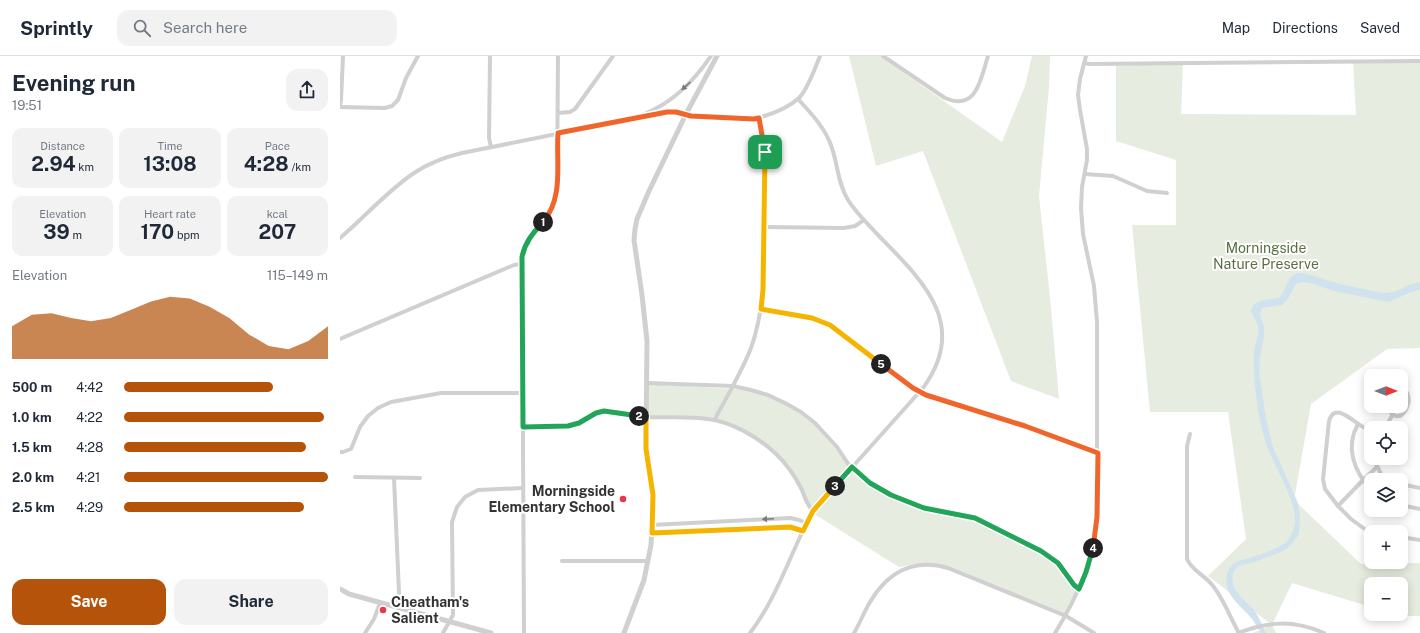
<!DOCTYPE html>
<meta charset="utf-8">
<style>
:root{--surface:#fff;--page:#f2f2f3;--text:#1f2937;--muted:#747a83;--line:#e0e1e3;--accent:#b45309}
body{margin:0;font-family:"Public Sans",sans-serif;background:var(--page);color:var(--text);height:100vh;display:flex;flex-direction:column;font-size:15px;white-space:nowrap}
*{box-sizing:border-box;margin:0}
p{font-size:13px;color:var(--muted)}
.icon{flex:none;width:22px;height:22px;fill:none;stroke:currentColor;stroke-width:2;stroke-linecap:round;stroke-linejoin:round}
.map{position:relative;flex:1;overflow:hidden}
.drawer{display:flex;flex-direction:column;background:var(--surface);width:340px}
.drawer>*{flex:none}
.needle{width:26px;rotate:90deg}
.fabs{position:absolute;left:1024px;top:313px;display:grid;gap:8px}
.fabs a{display:grid;place-items:center;width:44px;height:44px;border-radius:8px;background:var(--surface);box-shadow:0 2px 10px #0003;font-size:20px}
.pin{position:absolute;display:grid;place-items:center;width:34px;height:34px;color:#fff;margin:-17px;border-radius:8px;box-shadow:0 2px 6px #0006}
.km{position:absolute;width:20px;height:20px;margin:-10px;border-radius:50%;background:#222;color:#fff;font-size:11px;line-height:20px;text-align:center}
.round{display:grid;place-items:center;flex:none;width:42px;height:42px;border-radius:12px;background:var(--page)}
.summary{display:flex;align-items:center;justify-content:space-between;height:68px;padding:0 12px}
h1{font-size:22px;font-weight:700;line-height:30px}
.figures{display:grid;grid-template-columns:repeat(3,1fr);gap:6px;height:68px;padding:4px 12px}
.figures div{display:grid;align-content:center;border-radius:10px;background:var(--page);text-align:center}
.figures b{font-size:20px;font-weight:700}
.figures small{font-size:11px;font-weight:400}
.figures p{font-size:11px}
.chart{height:112px;padding:8px 12px}
.chart p{display:flex;justify-content:space-between}
.chart svg{width:100%;height:72px;margin-top:4px;fill:var(--accent);opacity:.7}
.primary-button{display:flex;gap:8px;margin-top:auto;padding:8px 12px}
.primary-button a{flex:1;height:46px;border-radius:12px;background:var(--accent);color:#fff;font-size:16px;font-weight:700;line-height:46px;text-align:center}
.primary-button a+a{background:var(--page);color:var(--text)}
ul{padding:0 12px;list-style:none;font-size:13px}
li{display:grid;grid-template-columns:64px 48px 1fr;align-items:center;height:30px}
li i{height:10px;border-radius:5px;background:var(--accent)}
header{display:flex;align-items:center;gap:24px;box-sizing:border-box;height:56px;padding:0 20px;background:var(--surface);border-bottom:1px solid var(--line)}
header strong{font-size:19px}
nav{display:flex;gap:22px;margin-inline-start:auto;font-size:14px}
.search{width:280px;height:36px;background:var(--page);display:flex;align-items:center;gap:10px;box-sizing:border-box;padding:0 14px;border-radius:12px;color:var(--muted);font-size:15px}
main{display:flex;flex:1;min-height:0}
.map>svg:first-child{display:block}
.green{fill:#e6ecdf}
.water{fill:#cfe2ee}
.lines{fill:none;stroke-linecap:round;stroke-linejoin:round}
.minor{stroke:#d0d0d0;stroke-width:4}
.tertiary{stroke:#d0d0d0;stroke-width:5}
.oneway{fill:#7a7a7a}
.split-1-casing{stroke:#fff;stroke-width:8}
.split-2-casing{stroke:#fff;stroke-width:8}
.split-3-casing{stroke:#fff;stroke-width:8}
.split-4-casing{stroke:#fff;stroke-width:8}
.split-5-casing{stroke:#fff;stroke-width:8}
.split-6-casing{stroke:#fff;stroke-width:8}
.split-1{stroke:#f0652b;stroke-width:5}
.split-2{stroke:#22a559;stroke-width:5}
.split-3{stroke:#f5b400;stroke-width:5}
.split-4{stroke:#22a559;stroke-width:5}
.split-5{stroke:#f0652b;stroke-width:5}
.split-6{stroke:#f5b400;stroke-width:5}
.poi-dot{fill:#e63946;stroke:#fff;stroke-width:1.5}
.labels{text-anchor:middle;dominant-baseline:central;stroke-width:4;stroke-linejoin:round;paint-order:stroke}
.park-label{font-size:14px;fill:#56703f;stroke:#fff}
.poi-label{font-size:14px;font-weight:bold;fill:#333;stroke:#fff;text-anchor:end}
</style>
<header>
<strong>Sprintly</strong>
<div class="search"><svg class="icon" aria-label="search" viewBox="0 0 24 24"><circle cx="10" cy="10" r="6"/><path d="M15 15l6 6"/></svg>Search here</div>
<nav><a>Map</a><a>Directions</a><a>Saved</a></nav>
</header>
<main>
<section class="drawer">
<div class="summary"><div><h1>Evening run</h1><p>19:51</p></div><a class="round"><svg class="icon" aria-label="share" viewBox="0 0 24 24"><path d="M12 15V3M7 8l5-5 5 5M5 13v7h14v-7"/></svg></a></div>
<div class="figures">
<div><p>Distance</p><b>2.94<small> km</small></b></div>
<div><p>Time</p><b>13:08</b></div>
<div><p>Pace</p><b>4:28<small> /km</small></b></div>
</div>
<div class="figures">
<div><p>Elevation</p><b>39<small> m</small></b></div>
<div><p>Heart rate</p><b>170<small> bpm</small></b></div>
<div><p>kcal</p><b>207</b></div>
</div>
<div class="chart"><p><span>Elevation</span>115–149 m</p>
<svg viewBox="0 0 160 44" preserveAspectRatio="none"><path d="M0 44V24L10 17L20 16L30 19L40 21L50 19L60 14L70 9L80 6L90 7L100 12L110 19L120 29L130 36L140 38L150 33L160 24V44z"/></svg>
</div>
<ul>
<li><b>500 m</b>4:42<i style="width:73%"></i></li>
<li><b>1.0 km</b>4:22<i style="width:98%"></i></li>
<li><b>1.5 km</b>4:28<i style="width:89%"></i></li>
<li><b>2.0 km</b>4:21<i style="width:100%"></i></li>
<li><b>2.5 km</b>4:29<i style="width:88%"></i></li>
</ul>
<div class="primary-button"><a>Save</a><a>Share</a></div>
</section>
<div class="map">
<svg width="1080" height="577" viewBox="0 0 1080 577">
<rect width="100%" height="100%" fill="#fff"/>
<g class="green">
<path d="M509 0H540L662 86 685 30 692 0H710L709 31 699 140 710 241 719 343 671 325 583 95 536 110Z"/>
<path d="M843 6 841 58 1016 59 1013 6H1080V292L1047 293 971 348 954 444 1021 508 1080 507V560H1059L1054 558H1061V528H1031V551L952 527 932 569 936 577H913L932 569 868 520 906 483 888 356H810L792 169H836V104L776 85V7Z"/>
<path d="M306 328 416 334 444 345 480 373 510 410 538 433 572 448 603 456 641 462 688 487 719 507 741 532 724 560 607 511 582 507 559 511 471 456 459 426 439 400 413 379 373 362 306 360Z"/>
<path d="M1061 338 1068 340 1069 344 1063 355 1059 356 1051 354 1050 350H1061Z"/>
</g>
<path class="water" d="M957 217 967 218 1000 228 1043 237 1054 236 1069 229 1080 226V234L1071 236 1049 246 994 235 974 228 963 226 956 228 947 244 942 249 922 252 920 259 924 271V281L920 300 919 315 926 363 933 391 958 447 960 461 959 478 949 491 941 496 914 506 899 510 893 516C890 534 901 540 912 552 918 558 922 569 926 577H921C918 572 915 567 912 563 901 549 883 540 887 518 889 512 891 509 896 506 910 501 939 495 949 483 951 480 953 475 954 472 961 448 932 409 925 384 918 360 914 333 914 309 913 303 914 296 915 290 916 284 920 277 918 270 917 265 913 261 911 256 913 243 927 244 938 242 948 235 944 223 957 217Z"/>
<g class="lines">
<g class="minor">
<path d="M150 0 149 82 151 91"/>
<path d="M543 0 605 42C637 56 641 22 648 0"/>
<path d="M744 7 750 8 1080 5"/>
<path d="M0 49 1 44 3 0"/>
<path d="M0 51 45 52 52 50 58 44 66 22 78 0"/>
<path d="M218 57 230 56 235 53 273 0"/>
<path d="M304 58C333 47 354 25 371 0"/>
<path d="M745 118 773 120 807 135 827 137"/>
<path d="M424 171 504 172 515 170 524 164"/>
<path d="M0 182C25 161 47 135 74 117 89 107 105 101 122 97L321 57 336 56 351 60 414 63C430 59 447 53 459 42 468 33 475 12 480 0"/>
<path d="M421 253 472 262 490 269 573 332 586 339 685 370 757 397"/>
<path d="M0 283 174 209 182 208"/>
<path d="M307 327 393 330 411 334 428 339 445 347 461 356 475 367 497 391 509 409 530 427 551 439 577 449 635 462 667 477 710 501 725 515 734 529 739 533"/>
<path d="M1047 350C1059 379 1080 338 1061 332"/>
<path d="M375 364 377 359C389 337 402 315 411 292 418 273 421 254 423 234L425 96 419 62"/>
<path d="M1018 368C1005 391 1014 416 1031 433"/>
<path d="M183 371C198 371 216 374 231 369 243 366 253 356 265 355 279 354 293 360 307 361 327 362 348 360 368 363 392 366 418 381 435 397 446 407 455 420 462 434 465 442 467 449 473 455"/>
<path d="M1045 372 1053 358"/>
<path d="M1031 375C1026 373 1021 370 1017 367 1008 361 994 348 989 365L983 423 985 433 998 450 1011 463 1026 474 1032 476"/>
<path d="M850 378 847 390V503C852 515 865 519 873 530 883 542 891 563 899 577"/>
<path d="M0 396H3L11 393 20 371 28 360 38 352 51 346 101 337H182"/>
<path d="M1033 402 1041 418 1049 424"/>
<path d="M15 421 80 422"/>
<path d="M54 422 59 537 57 551"/>
<path d="M1061 428 1080 432"/>
<path d="M1061 449 1080 453"/>
<path d="M998 450 1023 424 1037 411"/>
<path d="M312 469 450 462 459 464 466 467"/>
<path d="M312 477 450 471 463 475"/>
<path d="M1061 481 1080 484"/>
<path d="M222 505H308"/>
<path d="M25 577 34 563 40 547"/>
<path d="M103 577 113 559 112 466 117 451 125 441 138 434 183 432"/>
<path d="M184 577 182 201C185 181 198 175 208 159 214 151 216 142 217 132L218 0"/>
<path d="M410 577C430 551 442 521 455 492 461 479 466 467 473 455L583 332C630 268 582 224 538 179 528 168 516 157 508 144 498 128 498 110 492 92 486 73 471 57 458 43"/>
<path d="M514 577C520 567 524 556 530 546 548 516 573 502 608 512L726 560 754 577"/>
<path d="M715 577C738 540 753 505 757 461V266L754 230 743 178 741 152 742 131 747 104V93L740 54 738 39 740 23 746 0"/>
<path d="M898 577C929 565 954 564 984 577"/>
</g>
<g class="tertiary">
<path d="M0 533 9 538 151 577"/>
<path d="M284 577 304 524 311 489 313 452 312 428 308 405 306 379 307 285 302 239 294 184 295 173 297 163 309 135 346 58 377 0"/>
</g>
</g>
<defs><path id="oneway-solid" d="M-6-.8H1V-3.2L6.5 0L1 3.2V.8H-6Z"/></defs>
<g class="oneway">
<use href="#oneway-solid" transform="translate(346 30) rotate(138)"/>
<use href="#oneway-solid" transform="translate(428 463) rotate(177)"/>
</g>
<g class="lines">
<defs>
<path id="split-1" d="M203 166C224 142 216 107 218 77L327 56H336L351 60 414 63 419 62 425 96"/>
<path id="split-2" d="M203 166C193 177 185 186 182 201L183 371 228 370 239 367 256 357 264 355 299 360"/>
<path id="split-3" d="M299 360 306 361V393L313 439 312 477 450 471 463 475 473 455 495 430"/>
<path id="split-4" d="M495 430 512 411 530 427 551 439 584 452 635 462 701 495 718 507 734 529 739 533 746 516 753 492"/>
<path id="split-5" d="M541 308 573 332 586 339 685 370 758 397 757 461 753 492"/>
<path id="split-6" d="M425 96 423 234 421 253 472 262 490 269 541 308"/>
</defs>
<use href="#split-1" class="split-1-casing"/>
<use href="#split-2" class="split-2-casing"/>
<use href="#split-3" class="split-3-casing"/>
<use href="#split-4" class="split-4-casing"/>
<use href="#split-5" class="split-5-casing"/>
<use href="#split-6" class="split-6-casing"/>
<use href="#split-1" class="split-1"/>
<use href="#split-2" class="split-2"/>
<use href="#split-3" class="split-3"/>
<use href="#split-4" class="split-4"/>
<use href="#split-5" class="split-5"/>
<use href="#split-6" class="split-6"/>
</g>
<g class="poi-dot">
<circle cx="283" cy="443" r="4"/>
<circle cx="43" cy="554" r="4"/>
</g>
<g class="labels">
<g class="park-label">
<text x="926" y="192">Morningside<tspan x="926" dy="16">Nature Preserve</tspan></text>
</g>
<g class="poi-label">
<text x="275" y="435">Morningside<tspan x="275" dy="16">Elementary School</tspan></text>
<text x="51" y="546" text-anchor="start">Cheatham's<tspan x="51" dy="16">Salient</tspan></text>
</g>
</g>
</svg>
<div class="fabs">
<a><svg class="needle" viewBox="-14 -14 28 28"><path d="M0-13l5 13h-10z" fill="#e53935"/><path d="M0 13l5-13h-10z" fill="#747a83"/></svg></a>
<a><svg class="icon" aria-label="locate" viewBox="0 0 24 24"><circle cx="12" cy="12" r="6"/><path d="M12 2v4M12 18v4M2 12h4M18 12h4"/></svg></a>
<a><svg class="icon" aria-label="layers" viewBox="0 0 24 24"><path d="M12 4l9 5-9 5-9-5zM3 14l9 5 9-5"/></svg></a>
<a>+</a>
<a>−</a>
</div>
<div class="pin" style="left:425px;top:96px;background:#1e9e55"><svg class="icon" aria-label="arrive" viewBox="0 0 24 24"><path d="M6 21V4h12l-3 4 3 4H6"/></svg></div>
<b class="km" style="left:203px;top:166px">1</b>
<b class="km" style="left:299px;top:360px">2</b>
<b class="km" style="left:495px;top:430px">3</b>
<b class="km" style="left:753px;top:492px">4</b>
<b class="km" style="left:541px;top:308px">5</b>
</div>
</main>
